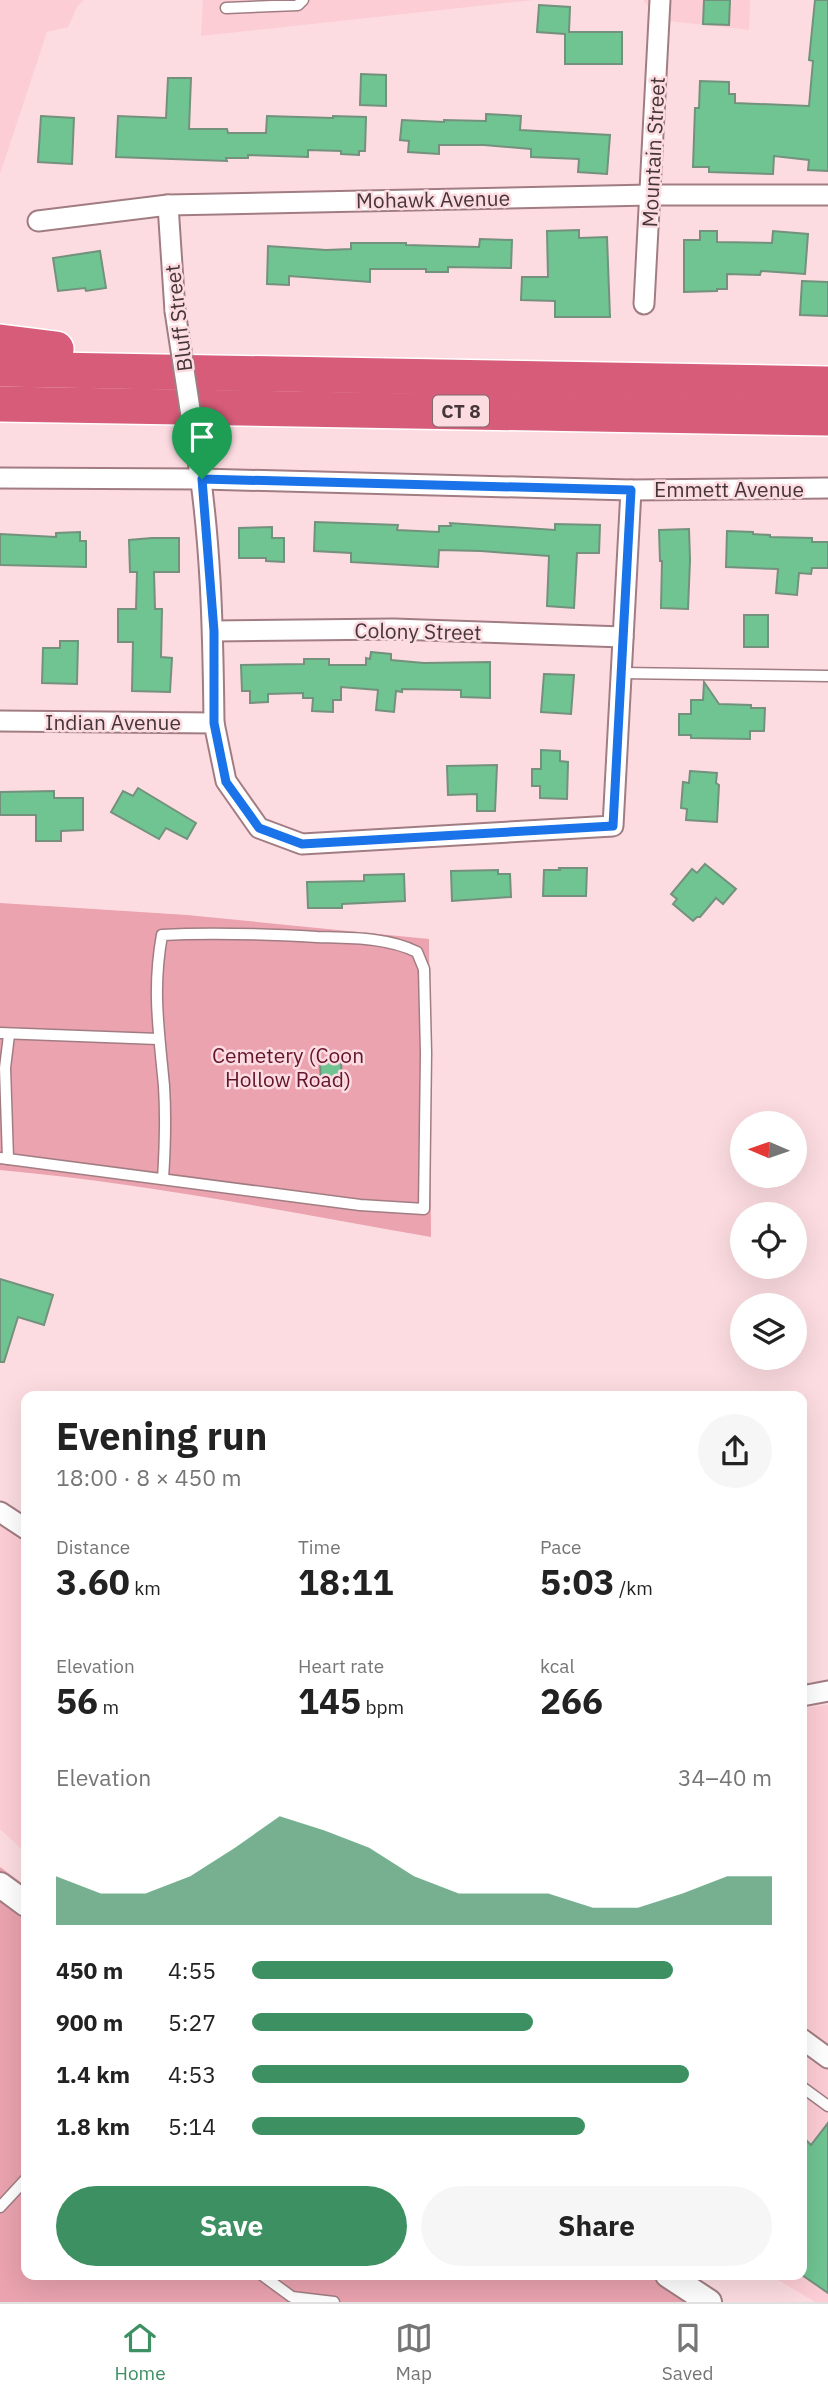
<!DOCTYPE html>
<meta charset="utf-8">
<style>
:root{--surface:#fff;--page:#f6f6f6;--text:#222;--muted:#767676;--line:#e0e0e0;--accent:#3d9062}
body{margin:0;font-family:"IBM Plex Sans",sans-serif;background:var(--page);color:var(--text);height:100vh;display:flex;flex-direction:column;font-size:26px;white-space:nowrap}
*{box-sizing:border-box;margin:0}
p{font-size:23px;color:var(--muted)}
.icon{flex:none;width:38px;height:38px;fill:none;stroke:currentColor;stroke-width:2;stroke-linecap:round;stroke-linejoin:round}
.map{position:relative;flex:1;overflow:hidden}
.details{position:absolute;left:21px;top:1391px;width:786px;height:889px;display:flex;flex-direction:column;background:var(--surface);border-radius:14px;box-shadow:0 7px 28px #0002}
.details>*{flex:none}
.needle{width:46px;rotate:272deg}
.buttons{position:absolute;left:730px;top:1111px;display:grid;gap:14px}
.buttons a{display:grid;place-items:center;width:77px;height:77px;border-radius:50%;background:var(--surface);box-shadow:0 7px 28px #0002;font-size:35px}
.pin{position:absolute;display:grid;place-items:center;width:60px;height:60px;color:#fff;margin:-72px -30px;border-radius:50% 50% 50% 0;rotate:-45deg;box-shadow:0 0 7px #0007}
.pin .icon{rotate:45deg}
.round{display:grid;place-items:center;flex:none;width:74px;height:74px;border-radius:37px;background:var(--page)}
.head{display:flex;align-items:center;justify-content:space-between;height:119px;padding:0 35px}
h1{font-size:38px;font-weight:700;line-height:52px}
.metrics{display:grid;grid-template-columns:repeat(3,1fr);gap:10px;height:119px;padding:7px 35px}
.metrics div{display:grid;align-content:center}
.metrics b{font-size:35px;font-weight:700}
.metrics small{font-size:19px;font-weight:400}
.metrics p{font-size:19px}
.chart{height:196px;padding:14px 35px}
.chart p{display:flex;justify-content:space-between}
.chart svg{width:100%;height:126px;margin-top:7px;fill:var(--accent);opacity:.7}
.action{display:flex;gap:14px;margin-top:auto;padding:14px 35px}
.action a{flex:1;height:80px;border-radius:42px;background:var(--accent);color:#fff;font-size:28px;font-weight:700;line-height:80px;text-align:center}
.action a+a{background:var(--page);color:var(--text)}
ul{padding:0 35px;list-style:none;font-size:23px}
li{display:grid;grid-template-columns:112px 84px 1fr;align-items:center;height:52px}
li i{height:18px;border-radius:9px;background:var(--accent)}
.tabs{display:flex;justify-content:space-around;align-items:center;height:98px;border-top:2px solid var(--line);background:var(--surface);font-size:19px;color:var(--muted)}
.tabs a{display:grid;justify-items:center;gap:4px}
.tabs .selected{color:var(--accent)}
.map>svg:first-child{display:block}
.built{fill:#fdcdd5}
.green{fill:#eaa3af}
.building{fill:#70c492;stroke:#73917d;stroke-width:2}
.lines{fill:none;stroke-linecap:round;stroke-linejoin:round}
.service-casing{stroke:#a17d83;stroke-width:13}
.minor-casing{stroke:#a17d83;stroke-width:23}
.tertiary-casing{stroke:#a17d83;stroke-width:28}
.motorway-casing{stroke:#fff;stroke-width:38}
.service{stroke:#fff;stroke-width:10}
.minor{stroke:#fff;stroke-width:19}
.tertiary{stroke:#fff;stroke-width:24}
.motorway{stroke:#d65c79;stroke-width:35}
.minor-bridge-casing{stroke:#a17d83;stroke-width:23;stroke-linecap:butt}
.minor-bridge{stroke:#fff;stroke-width:19}
.route-casing{stroke:#fff;stroke-width:14}
.route{stroke:#1a73e8;stroke-width:9}
.labels{text-anchor:middle;dominant-baseline:central;stroke-width:5;stroke-linejoin:round;paint-order:stroke}
.shield{fill:#fcdce1;stroke:#7d686b;stroke-width:2}
.shield-label{font-size:19px;font-weight:bold;fill:#463639}
.street-label{font-size:21px;fill:#463639;stroke:#fcdce1}
.park-label{font-size:21px;fill:#63142c;stroke:#fcdce1}
</style>
<div class="map">
<svg width="828" height="2302" viewBox="0 0 828 2302">
<rect width="100%" height="100%" fill="#fcdce1"/>
<g class="built">
<path d="M0 0H84L78 5 68 27 47 32 0 174Z"/>
<path d="M203 0H534L201 36Z"/>
<path d="M643 0H750L749 30 659 20Z"/>
<path d="M0 1524 26 1541V1853L0 1829Z"/>
<path d="M828 1705V2302H815L770 2275H802V1708Z"/>
</g>
<g class="green">
<path d="M0 903 187 915 429 939 431 1237C288 1212 144 1183 0 1170Z"/>
<path d="M0 1867 26 1886V2275H655L692 2302H0Z"/>
</g>
<g class="building">
<path d="M704 0H730L729 25 703 24Z"/>
<path d="M815 0H828V171L808 170 809 160 774 156 773 174 709 172V167H693L695 108H699L700 81 729 82V94H735V103L809 106 813 61 809 60Z"/>
<path d="M539 5 570 7 569 32H622V64H565V34L537 32Z"/>
<path d="M361 74 386 75V106L360 105Z"/>
<path d="M168 78H191L189 129H227L228 133H266L267 116 333 118V116L366 117 365 151H359V155L341 154V151L308 150V157L248 155V158H226L227 161 116 157 118 116 166 118Z"/>
<path d="M486 114 521 116 520 130 610 135 607 174 578 172 579 159 531 157V149L484 145H439V154L408 152 409 141 400 140 402 120 444 122V120L486 121Z"/>
<path d="M41 116 74 118 72 164 38 162Z"/>
<path d="M579 230V238L607 237 610 317H555V301L521 300 522 277H548L547 231Z"/>
<path d="M700 231H717V242L772 243 773 231 808 234 805 274 761 271 760 275 727 274V289H717V291L684 292V240H700Z"/>
<path d="M480 239 512 240 511 268 448 267V272H426V269H370V282L289 276V285L267 284 268 246 326 250 351 249V243H406V245L479 247Z"/>
<path d="M100 251 106 288 86 291 85 288 58 291 53 258Z"/>
<path d="M802 281 828 282V316L800 315Z"/>
<path d="M315 522 398 525 397 530 439 532V526H451L450 523 555 530V524L600 525 599 553H577L574 608 547 606 549 556 481 551 439 550 438 567 351 562V553L314 551Z"/>
<path d="M272 527V538H284V562L266 561V558H239V528Z"/>
<path d="M689 529 690 560 688 609 661 608 662 561H660L659 530Z"/>
<path d="M727 531 753 532V534L770 535V537L812 538V542H828V568H812L811 574 799 573 797 595 776 593 778 569 726 567Z"/>
<path d="M80 532V541H86V567L0 565V534L56 537V533Z"/>
<path d="M152 538H179V572H154L155 609H162L161 657 172 658 170 692 132 691 133 642H118V609H136L137 572H130L129 540Z"/>
<rect x="744" y="615" width="24" height="32"/>
<path d="M60 641H78L77 684 42 683 43 648H60Z"/>
<path d="M371 652 391 654V660L424 663 490 662V698L461 697V690L402 689V692L396 691 394 712 376 710 378 690 341 687V700H333V712L312 711 313 698H303V693L268 694V702L250 703V691H242L241 665 304 664V659H329V665H366V658L370 659Z"/>
<path d="M544 674 574 675 571 714 541 712Z"/>
<path d="M704 682 719 704 751 705V708H765L764 731H750V739L691 738V735H679V714H691V700H703Z"/>
<path d="M541 750 560 751V761L568 762 567 799 540 798V786H532V769H541Z"/>
<path d="M497 765 495 811H477V794L448 795 447 766Z"/>
<path d="M690 771 717 773 716 783 719 785 717 822 686 820 687 809 681 808 683 782 689 783Z"/>
<path d="M138 788 196 823 187 839 166 828 159 839 111 812 123 791 133 796Z"/>
<path d="M54 791V798H83V830L61 831V841H36V815H0V792Z"/>
<path d="M705 864 736 889 723 904 716 898 700 917H697L693 921 673 904 677 899 671 894 692 869 697 873Z"/>
<path d="M559 868H587L586 896H543L544 870H560Z"/>
<path d="M498 870V874H510L511 897 452 901 451 871Z"/>
<path d="M404 874 405 901 342 904V908H308L307 882 364 881V875Z"/>
<path d="M320 1062H341L342 1084 321 1085Z"/>
<path d="M0 1279 53 1295 44 1325 18 1317 4 1362H0Z"/>
<path d="M828 2123V2293L802 2275V2136L811 2145Z"/>
</g>
<g class="lines">
<defs>
<g id="service">
<path d="M226 8 298 5 303 0"/>
<path d="M621 673 828 676"/>
<path d="M0 1033 158 1039"/>
<path d="M0 1158 360 1205 424 1209 426 1053 424 969 417 952C387 937 350 938 317 937 265 934 214 932 162 935 152 990 159 1031 164 1086 166 1117 165 1148 163 1179"/>
<path d="M8 1159 5 1068 9 1035"/>
<path d="M802 2087 828 2106"/>
<path d="M0 2207 26 2179"/>
<path d="M262 2275 292 2297 334 2302"/>
</g>
<g id="minor">
<path d="M168 205 175 311"/>
<path d="M38 221 168 205 651 195H828"/>
<path d="M644 304 660 0"/>
<path d="M195 442C211 534 213 629 214 723"/>
<path d="M0 478 202 479 631 490 828 488"/>
<path d="M213 631 394 629 623 637"/>
<path d="M0 721 214 723 226 781 259 828 302 844 613 826 631 490"/>
<path d="M0 1512 26 1529"/>
<path d="M802 1696 828 1691"/>
<path d="M802 2039 828 2058"/>
</g>
<g id="tertiary">
<path d="M0 1885 26 1904"/>
<path d="M668 2275 709 2302"/>
</g>
<g id="motorway">
<path d="M0 342 56 349"/>
<path d="M0 369 828 384"/>
<path d="M0 404 828 418"/>
</g>
</defs>
<use href="#service" class="service-casing"/>
<use href="#minor" class="minor-casing"/>
<use href="#tertiary" class="tertiary-casing"/>
<use href="#motorway" class="motorway-casing"/>
<use href="#service" class="service"/>
<use href="#minor" class="minor"/>
<use href="#tertiary" class="tertiary"/>
<use href="#motorway" class="motorway"/>
<defs>
<path id="minor-bridge" d="M175 311 195 442"/>
</defs>
<use href="#minor-bridge" class="minor-bridge-casing"/>
<use href="#minor-bridge" class="minor-bridge"/>
</g>
<g class="lines">
<defs>
<path id="route" d="M202 479 631 490 613 826 302 844 259 828 226 782 214 723V631Z"/>
</defs>
<use href="#route" class="route-casing"/>
<use href="#route" class="route"/>
</g>
<g class="labels">
<rect class="shield" x="433" y="395.5" width="56" height="31" rx="5"/>
<g class="shield-label">
<text x="461" y="411">CT 8</text>
</g>
<g class="street-label">
<text transform="translate(653 152) rotate(-87)">Mountain Street</text>
<text transform="translate(433 199) rotate(-1)">Mohawk Avenue</text>
<text transform="translate(178 318) rotate(-97)">Bluff Street</text>
<text x="729" y="489">Emmett Avenue</text>
<text transform="translate(418 631) rotate(1)">Colony Street</text>
<text x="113" y="722">Indian Avenue</text>
</g>
<g class="park-label">
<text x="288" y="1055">Cemetery (Coon<tspan x="288" dy="24">Hollow Road)</tspan></text>
</g>
</g>
</svg>
<div class="buttons">
<a><svg class="needle" viewBox="-14 -14 28 28"><path d="M0-13l5 13h-10z" fill="#e53935"/><path d="M0 13l5-13h-10z" fill="#767676"/></svg></a>
<a><svg class="icon" aria-label="locate" viewBox="0 0 24 24"><circle cx="12" cy="12" r="6"/><path d="M12 2v4M12 18v4M2 12h4M18 12h4"/></svg></a>
<a><svg class="icon" aria-label="layers" viewBox="0 0 24 24"><path d="M12 4l9 5-9 5-9-5zM3 14l9 5 9-5"/></svg></a>
</div>
<div class="pin" style="left:202px;top:479px;background:#1e9e55"><svg class="icon" aria-label="arrive" viewBox="0 0 24 24"><path d="M6 21V4h12l-3 4 3 4H6"/></svg></div>
<section class="details">
<div class="head"><div><h1>Evening run</h1><p>18:00 · 8 × 450 m</p></div><a class="round"><svg class="icon" aria-label="share" viewBox="0 0 24 24"><path d="M12 15V3M7 8l5-5 5 5M5 13v7h14v-7"/></svg></a></div>
<div class="metrics">
<div><p>Distance</p><b>3.60<small> km</small></b></div>
<div><p>Time</p><b>18:11</b></div>
<div><p>Pace</p><b>5:03<small> /km</small></b></div>
</div>
<div class="metrics">
<div><p>Elevation</p><b>56<small> m</small></b></div>
<div><p>Heart rate</p><b>145<small> bpm</small></b></div>
<div><p>kcal</p><b>266</b></div>
</div>
<div class="chart"><p><span>Elevation</span>34–40 m</p>
<svg viewBox="0 0 160 44" preserveAspectRatio="none"><path d="M0 44V27L10 33L20 33L30 27L40 17L50 6L60 11L70 17L80 27L90 33L100 33L110 33L120 38L130 38L140 33L150 27L160 27V44z"/></svg>
</div>
<ul>
<li><b>450 m</b>4:55<i style="width:81%"></i></li>
<li><b>900 m</b>5:27<i style="width:54%"></i></li>
<li><b>1.4 km</b>4:53<i style="width:84%"></i></li>
<li><b>1.8 km</b>5:14<i style="width:64%"></i></li>
</ul>
<div class="action"><a>Save</a><a>Share</a></div>
</section>
</div>
<nav class="tabs">
<a class="selected"><svg class="icon" aria-label="home" viewBox="0 0 24 24"><path d="M3 11l9-7 9 7M6 9v11h12V9"/></svg>Home</a>
<a><svg class="icon" aria-label="map" viewBox="0 0 24 24"><path d="M3 6l6-2 6 2 6-2v14l-6 2-6-2-6 2zM9 4v14M15 6v14"/></svg>Map</a>
<a><svg class="icon" aria-label="saved" viewBox="0 0 24 24"><path d="M7 4h10v16l-5-4-5 4z"/></svg>Saved</a>
</nav>
